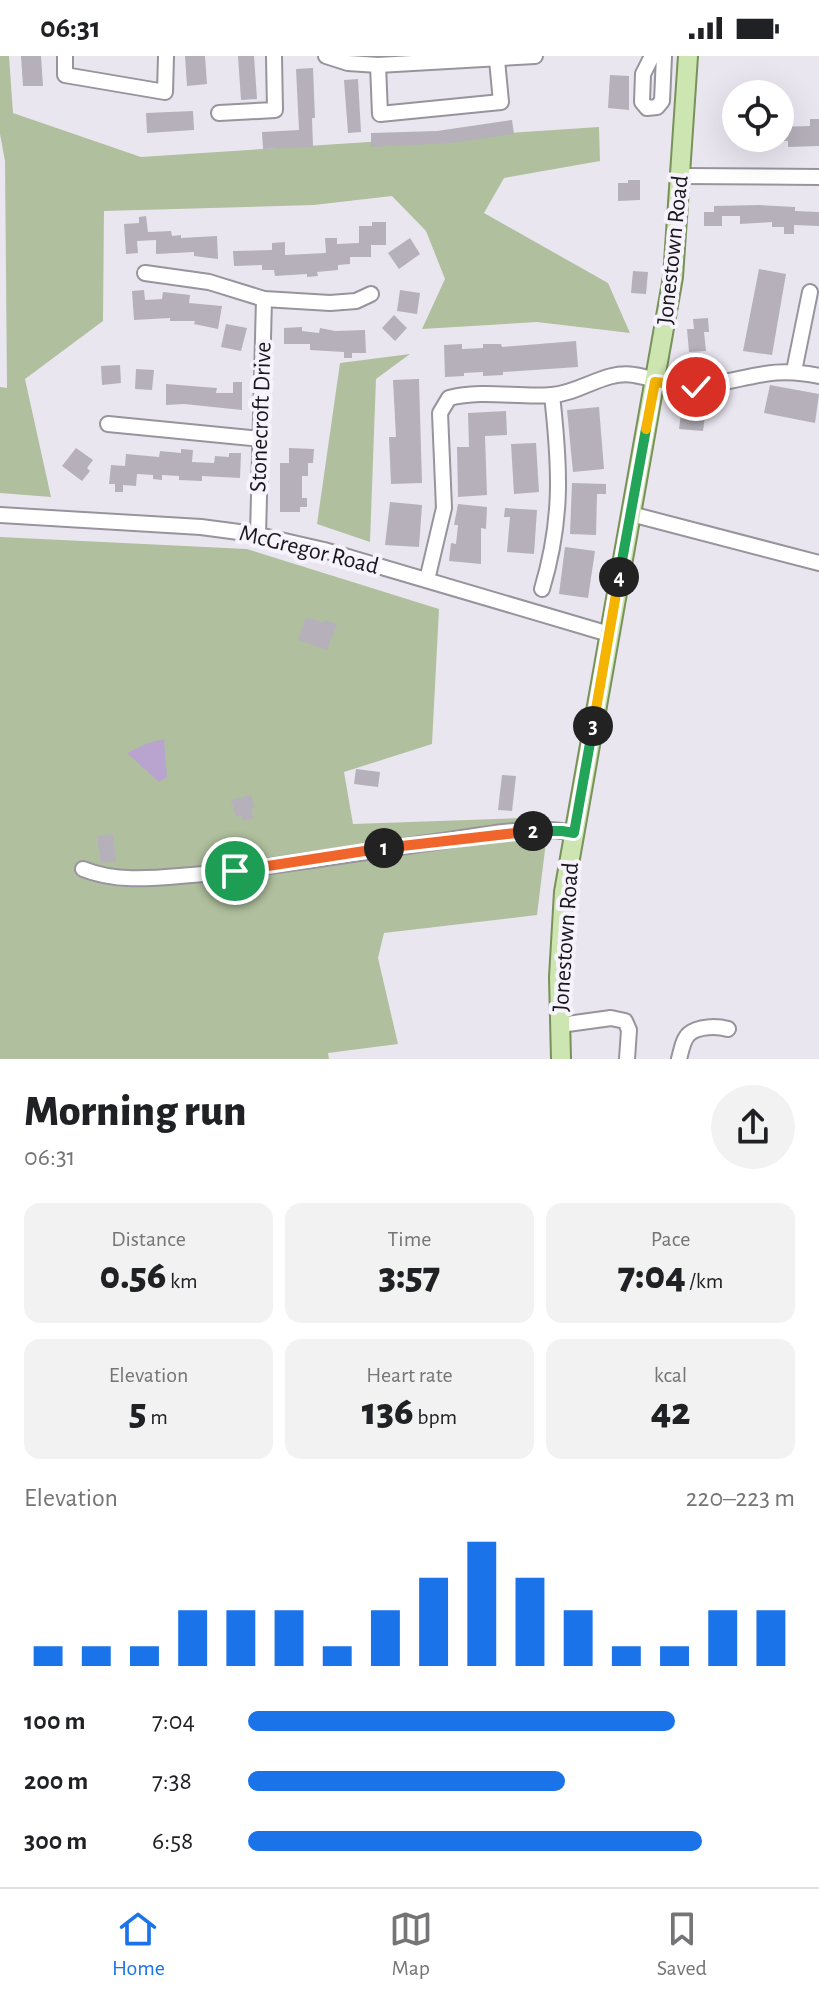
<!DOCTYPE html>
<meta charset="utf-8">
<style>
:root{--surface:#fff;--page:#f2f2f2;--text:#202124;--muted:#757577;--line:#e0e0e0;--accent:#1a73e8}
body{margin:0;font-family:"Alegreya Sans",sans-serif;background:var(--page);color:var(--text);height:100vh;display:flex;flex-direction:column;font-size:30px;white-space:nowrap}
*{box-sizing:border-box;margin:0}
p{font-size:26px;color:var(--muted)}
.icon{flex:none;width:44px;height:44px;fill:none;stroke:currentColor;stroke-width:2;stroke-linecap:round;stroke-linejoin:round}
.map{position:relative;height:1003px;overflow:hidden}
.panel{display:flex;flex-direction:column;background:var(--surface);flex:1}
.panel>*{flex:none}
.controls{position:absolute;left:722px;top:24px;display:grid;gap:16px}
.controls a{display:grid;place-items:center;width:72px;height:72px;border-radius:50%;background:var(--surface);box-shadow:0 8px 32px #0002;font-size:40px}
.pin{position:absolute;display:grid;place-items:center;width:68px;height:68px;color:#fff;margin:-34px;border:4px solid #fff;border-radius:50%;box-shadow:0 2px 8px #0007}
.km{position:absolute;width:40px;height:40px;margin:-20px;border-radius:50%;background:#222;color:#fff;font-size:22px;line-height:40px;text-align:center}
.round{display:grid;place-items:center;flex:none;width:84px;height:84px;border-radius:42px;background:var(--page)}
.summary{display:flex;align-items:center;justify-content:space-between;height:136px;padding:0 24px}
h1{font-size:44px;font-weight:800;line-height:60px}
.metrics{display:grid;grid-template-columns:repeat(3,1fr);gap:12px;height:136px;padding:8px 24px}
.metrics div{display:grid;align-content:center;border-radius:16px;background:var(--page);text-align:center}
.metrics b{font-size:40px;font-weight:800}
.metrics small{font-size:22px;font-weight:400}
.metrics p{font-size:22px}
.chart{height:224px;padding:16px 24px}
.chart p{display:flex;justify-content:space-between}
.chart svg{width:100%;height:144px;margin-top:8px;stroke:var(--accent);stroke-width:6}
ul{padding:0 24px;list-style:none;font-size:26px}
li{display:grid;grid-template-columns:128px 96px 1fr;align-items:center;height:60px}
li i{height:20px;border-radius:10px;background:var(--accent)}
.status{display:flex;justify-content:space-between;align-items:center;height:56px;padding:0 40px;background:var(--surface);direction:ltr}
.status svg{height:22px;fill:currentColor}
.menu{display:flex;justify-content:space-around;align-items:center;height:112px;border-top:2px solid var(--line);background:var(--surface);font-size:22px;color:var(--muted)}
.menu a{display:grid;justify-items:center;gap:4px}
.menu .on{color:var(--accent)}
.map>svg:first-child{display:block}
.green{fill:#b0c09e}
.water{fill:#b8a4cf}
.building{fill:#b5b0ba}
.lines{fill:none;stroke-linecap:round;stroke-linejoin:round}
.minor-casing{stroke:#98949d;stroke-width:18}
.major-casing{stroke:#79915a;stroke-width:22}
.minor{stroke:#fff;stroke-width:14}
.major{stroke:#cde5b0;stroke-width:18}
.split-1-casing{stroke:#fff;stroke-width:16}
.split-2-casing{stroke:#fff;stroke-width:16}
.split-3-casing{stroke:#fff;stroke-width:16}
.split-4-casing{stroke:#fff;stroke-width:16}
.split-5-casing{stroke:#fff;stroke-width:16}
.split-6-casing{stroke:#fff;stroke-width:16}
.split-1{stroke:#f0652b;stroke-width:10}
.split-2{stroke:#f0652b;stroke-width:10}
.split-3{stroke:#22a559;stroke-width:10}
.split-4{stroke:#f5b400;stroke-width:10}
.split-5{stroke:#22a559;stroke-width:10}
.split-6{stroke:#f5b400;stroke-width:10}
.labels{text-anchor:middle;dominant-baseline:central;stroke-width:8;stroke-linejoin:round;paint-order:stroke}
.street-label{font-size:24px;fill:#19171b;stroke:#f7f3fd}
</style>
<div class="status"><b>06:31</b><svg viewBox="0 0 49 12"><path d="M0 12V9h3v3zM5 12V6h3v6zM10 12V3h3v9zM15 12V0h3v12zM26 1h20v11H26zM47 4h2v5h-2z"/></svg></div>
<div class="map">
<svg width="819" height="1003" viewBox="0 0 819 1003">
<rect width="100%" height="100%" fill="#eae6f0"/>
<g class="green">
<path d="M0 0H9L13 57 141 101 599 71 600 105 504 122 484 157 608 227 630 277 537 266 422 273 445 223 426 175 392 140 314 149 104 155 103 265 25 323 51 441 0 437V331L7 332 5 105 0 78Z"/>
<path d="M410 298 376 323 370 486 317 468 340 307Z"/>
<path d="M0 481 247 493 439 553 432 688 344 716 353 768 549 761 537 859 384 877 378 902 398 988 328 997 329 1003H0Z"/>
</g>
<path class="water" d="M164 683 167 721 159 726 127 697 148 687Z"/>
<g class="building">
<path d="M21 0H41L43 30H23Z"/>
<path d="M185 0H205L207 28 187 30Z"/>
<path d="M238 0H254L257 43 241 44Z"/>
<path d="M313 12 315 62H312L313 91 263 93 262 76 299 74 296 13Z"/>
<path d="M610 19 629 20V54L608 52Z"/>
<path d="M358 23 361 76 348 77 344 24Z"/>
<path d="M193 55 194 74 147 77 146 57Z"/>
<path d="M810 63H819V90L788 91V85H780V71L810 70Z"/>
<path d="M512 64 514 78 451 87 371 91V77L437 75Z"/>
<path d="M628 124H640V144L618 145V127H628Z"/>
<path d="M759 149 795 151V155L819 156V170L794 169V178H784V171H772V166L740 168V160H722V170H704V156H714V150Z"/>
<path d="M146 160 148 176 171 175 172 180 181 179V182L217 180 218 203 194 200V196L156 198V184L137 185 138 197 126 198 124 168 139 167V161Z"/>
<path d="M372 166H386V189H371V201H350V208L338 209V214L317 216 318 220 307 221V218L275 220 274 214H262V209L234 210 233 195 272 194V187L285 186V199L326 197 325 182H337V188L359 187V170H372Z"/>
<path d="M410 182 420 198 399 213 388 197Z"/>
<path d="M759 213 786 218 772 299 743 295Z"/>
<path d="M633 215 648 216 646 238 631 237Z"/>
<path d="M144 234 145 244 162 243 163 236 190 239 189 247 222 250 218 273 194 268 195 265H170V262L134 264 132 235Z"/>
<path d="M400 234 420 237 417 258 397 255Z"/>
<path d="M394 259 407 272 395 285 382 272Z"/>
<path d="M708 262 709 276H704L706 295 689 296 687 273H694L693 263Z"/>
<path d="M226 268 247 272 241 295 221 291Z"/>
<path d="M302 271V275L319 277 320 272 335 275 365 274 366 297H352V302H344V296L310 294V288H284V272Z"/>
<path d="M576 285 578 311 503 316V319L483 320V316L464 317V320L445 321 444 289 462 288V293L483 292V288H501L502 291Z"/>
<path d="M120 309 121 327 102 329 101 310Z"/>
<path d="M136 313 154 314 152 334 135 333Z"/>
<path d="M419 323 422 427 391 428 389 381H396L393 324Z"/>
<path d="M233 326H242V354L184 348 166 349V328L217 332 216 337H233Z"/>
<path d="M770 329 819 338 815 367 764 357Z"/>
<path d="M599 351 604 413 573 416 567 354Z"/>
<path d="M506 355 507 379 485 380 487 439 458 441 457 391H469L468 357Z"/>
<path d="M681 358 705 360 703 375 679 373Z"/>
<path d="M536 387 539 436 514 438 511 388Z"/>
<path d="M76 392 93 404 87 412 90 415 82 425 62 410Z"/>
<path d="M289 392 314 393 313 407H308V420H302V442H307V451H300V456H280V407H289Z"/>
<path d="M181 393 193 394 192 406 214 407 215 400 229 401V397H241L240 422 202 420V425L179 424V420L162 419V424L153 423V419L137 418 136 430 123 429V436H115V428H109L111 409 125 410 126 398 159 401 160 395 181 397Z"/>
<path d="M572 427 606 428V438H597L596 479 570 478Z"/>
<path d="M390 446 422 449 419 491 385 489Z"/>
<path d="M458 448 487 451 486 473 481 472V508L449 505 451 487 456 488 458 469H454Z"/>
<path d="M505 452 537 454 534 498 507 496 510 461H504Z"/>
<path d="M565 491 595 495 588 542 559 538Z"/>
<path d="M306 561 324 567 325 564 337 568 327 594 298 584Z"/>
<path d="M356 713 380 716 378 731 354 728Z"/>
<path d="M502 719 516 720 512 755 498 754Z"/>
<path d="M251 739 255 752 251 753 254 762 243 765 241 759 236 761 231 744Z"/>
<path d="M113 778 116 805 101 807 97 780Z"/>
</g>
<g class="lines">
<defs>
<g id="minor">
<path d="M65 0V19L165 36 166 0"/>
<path d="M326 0 348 7 378 9 535 0"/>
<path d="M652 0 643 18 642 46 647 52 657 51 662 45 664 0"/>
<path d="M378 9 380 58 501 46 497 4"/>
<path d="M219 57 275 54 274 0"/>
<path d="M682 120 819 121"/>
<path d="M145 217 209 226 264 243 330 247 356 245 371 238"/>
<path d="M794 315 810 236"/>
<path d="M108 368 261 383"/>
<path d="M631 458 819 507"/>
<path d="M0 459 201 471 254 478 324 494 609 578"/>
<path d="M258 479 264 243"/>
<path d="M427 524 444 452 440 357 449 342C483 333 518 342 552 339 581 337 605 314 634 319 655 322 677 333 699 330 746 325 769 309 819 320"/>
<path d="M542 533C563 463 560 411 552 339"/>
<path d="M83 813C117 827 156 822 192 819 273 812 354 797 435 786 479 780 530 768 574 777"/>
<path d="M560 969 611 962 625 965 629 974 627 1003"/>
<path d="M679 1003C681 996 683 983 689 978 698 970 717 970 728 973"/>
</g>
<path id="major" d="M561 1003 559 921 564 836 673 221 688 0"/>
</defs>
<use href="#minor" class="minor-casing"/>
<use href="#major" class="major-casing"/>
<use href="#minor" class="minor"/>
<use href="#major" class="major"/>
</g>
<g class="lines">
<defs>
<path id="split-1" d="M235 815 384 792"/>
<path id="split-2" d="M384 792 533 775"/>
<path id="split-3" d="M533 775H562L574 777 593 670"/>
<path id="split-4" d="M593 670 619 521"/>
<path id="split-5" d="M619 521 646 373"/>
<path id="split-6" d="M646 373 655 326 696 331"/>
</defs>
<use href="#split-1" class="split-1-casing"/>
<use href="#split-2" class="split-2-casing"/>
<use href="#split-3" class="split-3-casing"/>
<use href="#split-4" class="split-4-casing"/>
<use href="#split-5" class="split-5-casing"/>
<use href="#split-6" class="split-6-casing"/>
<use href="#split-1" class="split-1"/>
<use href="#split-2" class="split-2"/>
<use href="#split-3" class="split-3"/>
<use href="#split-4" class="split-4"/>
<use href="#split-5" class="split-5"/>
<use href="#split-6" class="split-6"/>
</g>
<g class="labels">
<g class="street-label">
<text transform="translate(673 194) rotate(-84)">Jonestown Road</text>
<text transform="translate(261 361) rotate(-88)">Stonecroft Drive</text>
<text transform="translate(309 494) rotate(14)">McGregor Road</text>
<text transform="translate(566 881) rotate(-86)">Jonestown Road</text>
</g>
</g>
</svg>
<div class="controls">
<a><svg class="icon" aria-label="locate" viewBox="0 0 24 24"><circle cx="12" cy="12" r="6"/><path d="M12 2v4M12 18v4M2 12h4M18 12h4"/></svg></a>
</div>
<div class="pin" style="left:235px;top:815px;background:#1e9e55"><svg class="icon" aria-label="arrive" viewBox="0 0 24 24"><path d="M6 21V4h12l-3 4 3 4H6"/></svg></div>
<div class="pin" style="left:696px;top:331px;background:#d93025"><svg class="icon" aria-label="check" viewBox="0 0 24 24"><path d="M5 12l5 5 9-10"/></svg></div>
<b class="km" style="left:384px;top:792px">1</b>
<b class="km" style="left:533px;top:775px">2</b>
<b class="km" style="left:593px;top:670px">3</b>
<b class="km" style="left:619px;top:521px">4</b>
</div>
<section class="panel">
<div class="summary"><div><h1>Morning run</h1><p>06:31</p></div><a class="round"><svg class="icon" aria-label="share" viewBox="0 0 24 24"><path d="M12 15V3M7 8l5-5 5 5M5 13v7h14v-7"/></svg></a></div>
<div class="metrics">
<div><p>Distance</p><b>0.56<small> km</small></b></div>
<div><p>Time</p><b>3:57</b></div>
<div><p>Pace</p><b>7:04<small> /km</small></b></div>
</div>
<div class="metrics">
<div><p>Elevation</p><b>5<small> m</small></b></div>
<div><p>Heart rate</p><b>136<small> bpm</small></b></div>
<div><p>kcal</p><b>42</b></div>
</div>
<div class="chart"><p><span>Elevation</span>220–223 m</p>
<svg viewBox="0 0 160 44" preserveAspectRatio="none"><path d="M5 44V38M15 44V38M25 44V38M35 44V27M45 44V27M55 44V27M65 44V38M75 44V27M85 44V17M95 44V6M105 44V17M115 44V27M125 44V38M135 44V38M145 44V27M155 44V27"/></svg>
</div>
<ul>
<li><b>100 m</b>7:04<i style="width:78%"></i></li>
<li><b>200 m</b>7:38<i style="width:58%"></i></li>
<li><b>300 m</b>6:58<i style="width:83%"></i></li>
</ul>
</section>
<nav class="menu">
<a class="on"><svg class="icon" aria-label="home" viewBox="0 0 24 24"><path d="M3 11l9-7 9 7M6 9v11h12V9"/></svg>Home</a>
<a><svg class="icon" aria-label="map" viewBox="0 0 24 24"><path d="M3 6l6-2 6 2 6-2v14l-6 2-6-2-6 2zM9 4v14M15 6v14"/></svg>Map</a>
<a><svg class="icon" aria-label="saved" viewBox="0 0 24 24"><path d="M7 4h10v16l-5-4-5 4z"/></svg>Saved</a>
</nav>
